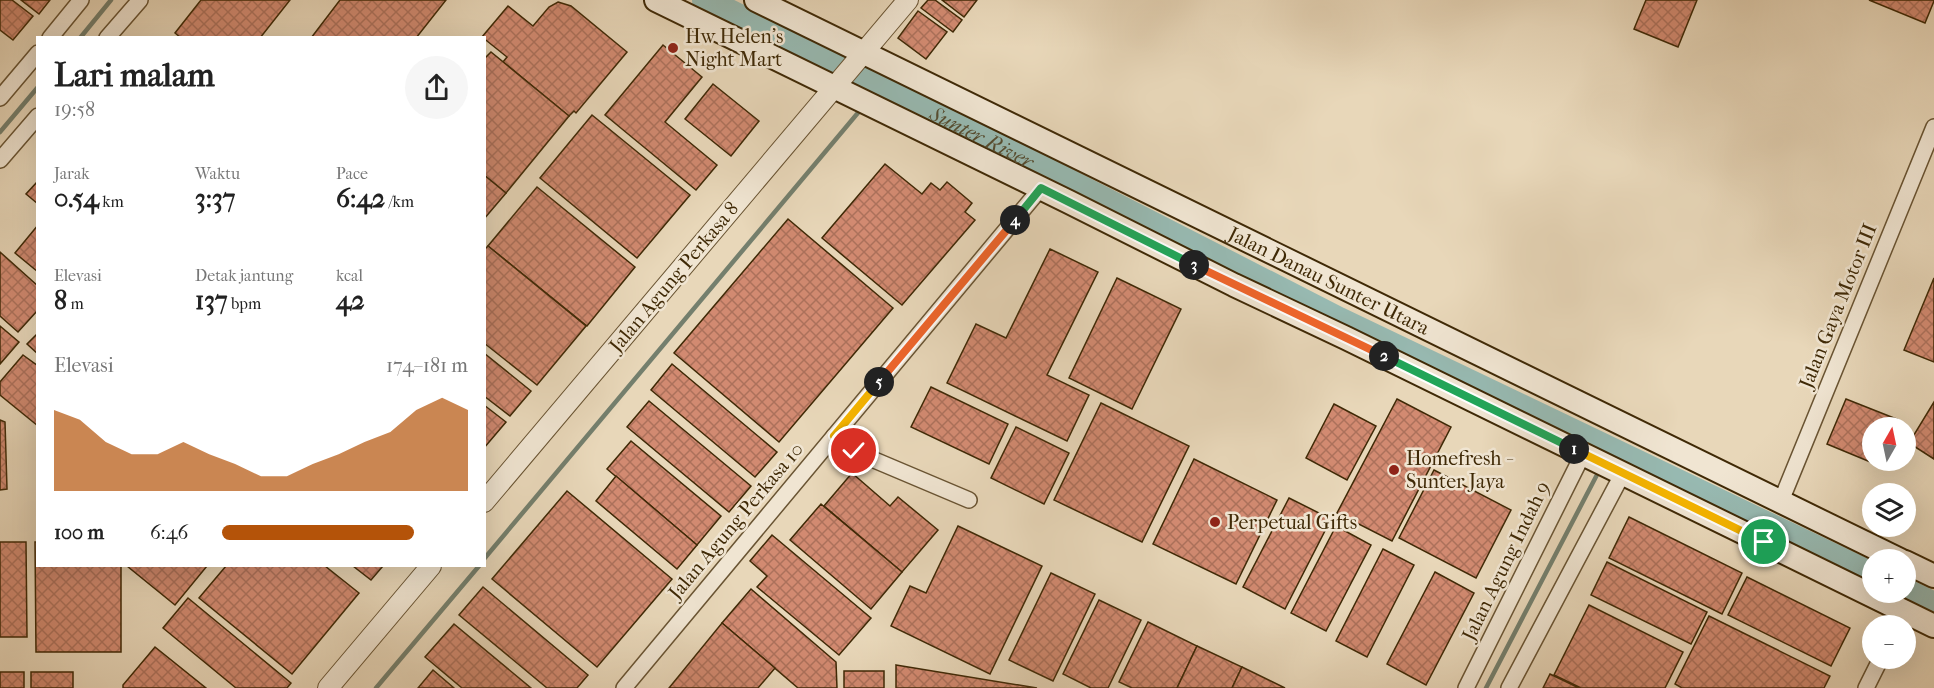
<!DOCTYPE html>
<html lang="id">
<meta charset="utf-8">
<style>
:root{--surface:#fff;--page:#f6f6f6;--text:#222;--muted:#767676;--accent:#b45309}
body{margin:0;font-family:"IM FELL French Canon",serif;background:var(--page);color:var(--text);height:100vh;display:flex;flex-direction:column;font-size:22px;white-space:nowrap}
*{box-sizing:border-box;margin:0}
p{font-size:20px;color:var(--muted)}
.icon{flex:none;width:33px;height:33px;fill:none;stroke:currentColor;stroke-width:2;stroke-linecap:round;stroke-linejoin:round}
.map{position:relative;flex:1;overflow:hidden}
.panel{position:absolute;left:36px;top:36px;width:450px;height:531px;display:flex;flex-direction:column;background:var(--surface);border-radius:0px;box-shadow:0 6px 24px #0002}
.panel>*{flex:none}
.needle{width:39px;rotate:9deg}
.fabs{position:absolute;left:1862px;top:417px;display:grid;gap:12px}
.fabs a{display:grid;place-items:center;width:54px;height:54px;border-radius:50%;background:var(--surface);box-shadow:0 6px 24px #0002;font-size:30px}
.pin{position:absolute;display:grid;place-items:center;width:51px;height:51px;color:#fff;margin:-26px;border:3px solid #fff;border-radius:50%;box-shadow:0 2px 6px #0007}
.km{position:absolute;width:30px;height:30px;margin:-15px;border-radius:50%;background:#222;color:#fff;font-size:16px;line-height:30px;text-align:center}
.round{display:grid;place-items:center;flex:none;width:63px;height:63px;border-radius:32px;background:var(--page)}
.headline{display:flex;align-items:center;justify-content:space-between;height:102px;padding:0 18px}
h1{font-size:33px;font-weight:700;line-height:45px}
.stats{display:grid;grid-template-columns:repeat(3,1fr);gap:9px;height:102px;padding:6px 18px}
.stats div{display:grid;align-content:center}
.stats b{font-size:26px;font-weight:700}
.stats small{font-size:16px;font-weight:400}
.stats p{font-size:16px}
.chart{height:168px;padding:12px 18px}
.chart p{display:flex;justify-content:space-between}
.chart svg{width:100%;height:108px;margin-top:6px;fill:var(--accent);opacity:.7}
ul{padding:0 18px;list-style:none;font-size:20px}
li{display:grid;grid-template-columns:96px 72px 1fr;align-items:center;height:45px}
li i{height:15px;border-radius:8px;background:var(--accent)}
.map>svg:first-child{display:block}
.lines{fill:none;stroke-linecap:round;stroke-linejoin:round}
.stream{stroke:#747f6d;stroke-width:4.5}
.river{stroke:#97b9b1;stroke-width:26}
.building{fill:url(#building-cross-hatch);stroke:#3f2906;stroke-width:1.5}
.minor-casing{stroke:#695433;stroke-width:18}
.tertiary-casing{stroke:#695433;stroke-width:22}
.secondary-casing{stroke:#3f2906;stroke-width:26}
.minor{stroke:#f0e5d2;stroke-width:15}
.tertiary{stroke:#f0e5d2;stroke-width:20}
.secondary{stroke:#f0e5d2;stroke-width:22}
.split-1-casing{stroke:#fff;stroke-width:12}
.split-2-casing{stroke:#fff;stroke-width:12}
.split-3-casing{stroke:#fff;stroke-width:12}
.split-4-casing{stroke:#fff;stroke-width:12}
.split-5-casing{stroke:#fff;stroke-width:12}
.split-6-casing{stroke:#fff;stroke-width:12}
.split-1{stroke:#f5b400;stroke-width:8}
.split-2{stroke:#22a559;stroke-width:8}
.split-3{stroke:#f0652b;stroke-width:8}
.split-4{stroke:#22a559;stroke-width:8}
.split-5{stroke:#f0652b;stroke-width:8}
.split-6{stroke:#f5b400;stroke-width:8}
.poi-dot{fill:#8f2418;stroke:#f0e5d2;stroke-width:2}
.labels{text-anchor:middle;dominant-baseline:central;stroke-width:5;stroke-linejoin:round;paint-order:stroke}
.poi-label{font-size:20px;fill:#3f2906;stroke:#f0e5d2;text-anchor:start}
.street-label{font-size:20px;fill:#3f2906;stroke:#f0e5d2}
.water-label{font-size:21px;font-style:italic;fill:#554d31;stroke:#f0e5d2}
</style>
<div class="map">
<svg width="1934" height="688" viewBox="0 0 1934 688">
<defs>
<pattern id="building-cross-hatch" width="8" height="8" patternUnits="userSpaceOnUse" patternTransform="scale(1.5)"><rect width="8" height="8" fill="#d28a71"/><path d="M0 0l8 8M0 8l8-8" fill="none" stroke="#ac715b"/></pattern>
</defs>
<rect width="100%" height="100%" fill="#e8d7b9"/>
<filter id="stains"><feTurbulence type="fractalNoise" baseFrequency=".00333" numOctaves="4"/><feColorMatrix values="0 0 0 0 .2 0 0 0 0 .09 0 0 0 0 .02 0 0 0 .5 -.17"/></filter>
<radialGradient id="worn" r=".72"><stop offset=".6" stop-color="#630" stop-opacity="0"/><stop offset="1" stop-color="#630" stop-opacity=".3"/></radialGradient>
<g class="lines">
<g class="stream">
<path d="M80 38 111 0"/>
<path d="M872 97 880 87"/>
<path d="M0 132 38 87"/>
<path d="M484 559 862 108"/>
<path d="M376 688 479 566"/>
<path d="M1486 688 1600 469"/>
</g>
<g class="river">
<path id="s1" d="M705 0 989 141 1339 320 1872 575"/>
<path d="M1905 591 1934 605"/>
</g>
</g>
<g class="building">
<path d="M0 0H12L33 16 13 40 0 30Z"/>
<path d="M21 0H50L39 14Z"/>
<path d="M201 0H290L260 38H181L175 33Z"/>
<path d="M340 0H446L416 38H311Z"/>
<path d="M928 0H935L962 20 953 32 921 8Z"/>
<path d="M942 0H977L964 17Z"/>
<path d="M1646 0H1697L1678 47 1634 29Z"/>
<path d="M1869 0H1934V1L1925 23Z"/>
<path d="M558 2 571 6 627 52 576 113 574 111 569 116 503 62 507 57 482 37 508 6 533 26 549 7Z"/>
<path d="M918 11 947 32 926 59 898 38Z"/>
<path d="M663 45 702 77 665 122 717 165 696 190 605 115Z"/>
<path d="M491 52 569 116 506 193 484 175V59Z"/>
<path d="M713 84 759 121 731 156 685 119Z"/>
<path d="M592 115 690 195 637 258 540 178Z"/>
<path d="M885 164 922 194 931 183 940 190 947 182 972 203 965 212 975 220 902 305 822 238Z"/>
<path d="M484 175 506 193 484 219Z"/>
<path d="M38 181V204L26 194Z"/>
<path d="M537 187 635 267 587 326 488 246Z"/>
<path d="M788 219 893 308 779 442 674 353Z"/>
<path d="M38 225V272L15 253Z"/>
<path d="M488 246 586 326 537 385 484 343V250Z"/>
<path d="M1050 249 1098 272 1047 375 1089 395 1067 441 947 383 976 324 1006 338Z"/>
<path d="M0 252 38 286V310L18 332 0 316Z"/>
<path d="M1117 278 1181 309 1132 409 1069 378Z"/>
<path d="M1934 278V362L1904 350Z"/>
<path d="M0 326 19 342 0 364Z"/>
<path d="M38 333V354L27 344Z"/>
<path d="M484 353 531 391 510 416 484 396Z"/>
<path d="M23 355 38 366V426L0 395V382Z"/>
<path d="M672 364 777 452 755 477 651 390Z"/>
<path d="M931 387 1008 424 989 464 911 427Z"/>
<path d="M1397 399 1451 427 1392 541 1337 513Z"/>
<path d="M1846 399 1899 420 1896 428H1872V460H1882L1880 466 1827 444Z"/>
<path d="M649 401 751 486 729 512 627 427Z"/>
<path d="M1934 402V459L1909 443Z"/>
<path d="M1101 403 1189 446 1142 542 1054 500Z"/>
<path d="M1334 404 1376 426 1347 480 1306 458Z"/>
<path d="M484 405 506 422 484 448Z"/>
<path d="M0 420 5 422 7 489 0 490Z"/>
<path d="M1016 427 1069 453 1044 504 991 478Z"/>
<path d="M631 441 721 516 697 545 607 469Z"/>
<path d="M1194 459 1277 500 1236 584 1153 544Z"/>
<path d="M1434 470 1511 510 1476 578 1399 538Z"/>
<path d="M852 473 890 506 898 497 938 530 902 572 824 506Z"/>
<path d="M616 476 697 545 677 569 596 501Z"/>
<path d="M567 491 672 579 597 667 492 579Z"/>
<path d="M1289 498 1331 519 1285 609 1243 587Z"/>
<path d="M821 504 902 572 871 609 790 540Z"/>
<path d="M1629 517 1742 573 1722 614 1609 558Z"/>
<path d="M958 526 1042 566 990 674 891 626 910 586 926 593Z"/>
<path d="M1336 526 1371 545 1326 631 1291 613Z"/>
<path d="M772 535 871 618 839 655 757 587 767 576 750 561Z"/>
<path d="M0 542H26L27 637H0Z"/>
<path d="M35 542H38V566H121V652H36Z"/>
<path d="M1383 549 1414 565 1367 657 1336 641Z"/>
<path d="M1607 562 1707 612 1691 644 1591 595Z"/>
<path d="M127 566H207L175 605Z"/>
<path d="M226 566H325L359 593 292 674 199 598Z"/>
<path d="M353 566H383L371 580Z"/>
<path d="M1435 572 1474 593 1426 685 1387 664Z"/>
<path d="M1051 573 1095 594 1053 681 1009 660Z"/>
<path d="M1747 577 1850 628 1831 666 1728 615Z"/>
<path d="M483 587 588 675 577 688H547L459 615Z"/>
<path d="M751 589 836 662 837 688H798L722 623Z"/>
<path d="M188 598 291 683 287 688H236L163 628Z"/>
<path d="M1099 600 1141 620 1108 688H1091L1063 674Z"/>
<path d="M1589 605 1683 652 1665 688H1581L1554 675Z"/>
<path d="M1709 616 1830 676 1824 688H1682L1675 684Z"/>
<path d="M1148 622 1197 646 1177 688H1132L1119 682Z"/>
<path d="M722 623 775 668 758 688H669Z"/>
<path d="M454 624 531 688H462L425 657Z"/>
<path d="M1197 646 1242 667 1232 688H1177Z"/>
<path d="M155 647 206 688H123V685Z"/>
<path d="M896 665 1037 688H896Z"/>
<path d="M1242 667 1285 688H1232Z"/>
<path d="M433 670 454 688H418Z"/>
<rect x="844" y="671" width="40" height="17"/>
<rect x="0" y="672" width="24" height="16"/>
<rect x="31" y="672" width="42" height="16"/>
<path d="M1550 674 1579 688H1543Z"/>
</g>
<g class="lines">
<defs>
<g id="minor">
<path d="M50 38 81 0"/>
<path d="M107 38 140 0"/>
<path d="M0 98 38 53"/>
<path d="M0 160 38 116"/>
<path d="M834 436 853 451 969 500"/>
<path d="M1781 501 1934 127"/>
<path d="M624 688 1041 188"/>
<path d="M1466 688 1583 454"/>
<path d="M1509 688 1623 473"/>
<path d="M1866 688 1881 658"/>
</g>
<g id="tertiary">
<path d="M484 502 908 0"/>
<path d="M328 688 431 566"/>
</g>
<g id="secondary">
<path d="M656 0 1069 202 1234 285 1346 338 1934 626"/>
<path id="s2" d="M756 0 1900 560"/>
<path d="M1905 562 1934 576"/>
</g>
</defs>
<use href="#minor" class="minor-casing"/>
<use href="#tertiary" class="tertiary-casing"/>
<use href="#secondary" class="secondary-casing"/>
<use href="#minor" class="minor"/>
<use href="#tertiary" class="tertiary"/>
<use href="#secondary" class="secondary"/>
</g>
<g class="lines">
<defs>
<path id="split-1" d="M1574 449 1764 542"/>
<path id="split-2" d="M1384 356 1574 449"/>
<path id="split-3" d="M1194 265 1384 356"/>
<path id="split-4" d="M1015 220 1041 188 1194 265"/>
<path id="split-5" d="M879 382 1015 220"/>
<path id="split-6" d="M854 451 834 436 879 382"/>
</defs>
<use href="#split-1" class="split-1-casing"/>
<use href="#split-2" class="split-2-casing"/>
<use href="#split-3" class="split-3-casing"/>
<use href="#split-4" class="split-4-casing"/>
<use href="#split-5" class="split-5-casing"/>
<use href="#split-6" class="split-6-casing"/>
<use href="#split-1" class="split-1"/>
<use href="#split-2" class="split-2"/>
<use href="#split-3" class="split-3"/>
<use href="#split-4" class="split-4"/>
<use href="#split-5" class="split-5"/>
<use href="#split-6" class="split-6"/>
</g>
<g class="poi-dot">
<circle cx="673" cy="48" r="6"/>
<circle cx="1394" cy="470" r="6"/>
<circle cx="1215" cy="522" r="6"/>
</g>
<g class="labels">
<g class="poi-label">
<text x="685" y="36">Hw Helen's<tspan x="685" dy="23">Night Mart</tspan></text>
<text x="1406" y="458">Homefresh -<tspan x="1406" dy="23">Sunter Jaya</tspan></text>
<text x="1227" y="522">Perpetual Gifts</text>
</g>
<g class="street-label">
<text transform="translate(674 277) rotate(-50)">Jalan Agung Perkasa 8</text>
<text stroke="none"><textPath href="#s2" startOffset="638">Jalan Danau Sunter Utara</textPath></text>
<text transform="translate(1838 306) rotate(-68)">Jalan Gaya Motor III</text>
<text transform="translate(736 521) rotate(-50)">Jalan Agung Perkasa 10</text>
<text transform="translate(1506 561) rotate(-64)">Jalan Agung Indah 9</text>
</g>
<g class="water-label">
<text stroke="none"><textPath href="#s1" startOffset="309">Sunter River</textPath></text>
</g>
</g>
<rect width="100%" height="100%" filter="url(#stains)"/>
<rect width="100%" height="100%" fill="url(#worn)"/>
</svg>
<div class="fabs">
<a><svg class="needle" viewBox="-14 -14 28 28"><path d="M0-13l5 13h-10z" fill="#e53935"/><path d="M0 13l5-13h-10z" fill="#767676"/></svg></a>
<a><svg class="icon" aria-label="layers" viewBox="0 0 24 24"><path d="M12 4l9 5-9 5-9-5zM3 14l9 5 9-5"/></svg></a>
<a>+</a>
<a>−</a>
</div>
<div class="pin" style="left:1764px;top:542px;background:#1e9e55"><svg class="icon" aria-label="arrive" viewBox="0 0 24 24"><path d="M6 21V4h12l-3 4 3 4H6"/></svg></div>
<div class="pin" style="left:854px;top:451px;background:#d93025"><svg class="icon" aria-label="check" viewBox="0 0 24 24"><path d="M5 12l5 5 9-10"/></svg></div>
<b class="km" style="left:1574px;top:449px">1</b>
<b class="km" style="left:1384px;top:356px">2</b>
<b class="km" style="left:1194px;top:265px">3</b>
<b class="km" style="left:1015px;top:220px">4</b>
<b class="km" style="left:879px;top:382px">5</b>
<section class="panel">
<div class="headline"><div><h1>Lari malam</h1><p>19:58</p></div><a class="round"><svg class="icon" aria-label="share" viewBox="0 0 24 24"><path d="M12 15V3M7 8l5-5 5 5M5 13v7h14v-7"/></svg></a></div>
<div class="stats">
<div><p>Jarak</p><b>0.54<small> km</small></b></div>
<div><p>Waktu</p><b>3:37</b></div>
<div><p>Pace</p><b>6:42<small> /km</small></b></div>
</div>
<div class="stats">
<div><p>Elevasi</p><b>8<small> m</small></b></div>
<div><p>Detak jantung</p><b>137<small> bpm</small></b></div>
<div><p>kcal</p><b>42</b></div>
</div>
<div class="chart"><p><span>Elevasi</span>174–181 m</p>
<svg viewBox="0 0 160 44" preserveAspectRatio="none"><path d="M0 44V11L10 15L20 24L30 29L40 29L50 24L60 29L70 33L80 38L90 38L100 33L110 29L120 24L130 20L140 11L150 6L160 11V44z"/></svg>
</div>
<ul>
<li><b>100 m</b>6:46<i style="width:78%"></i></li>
</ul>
</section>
</div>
